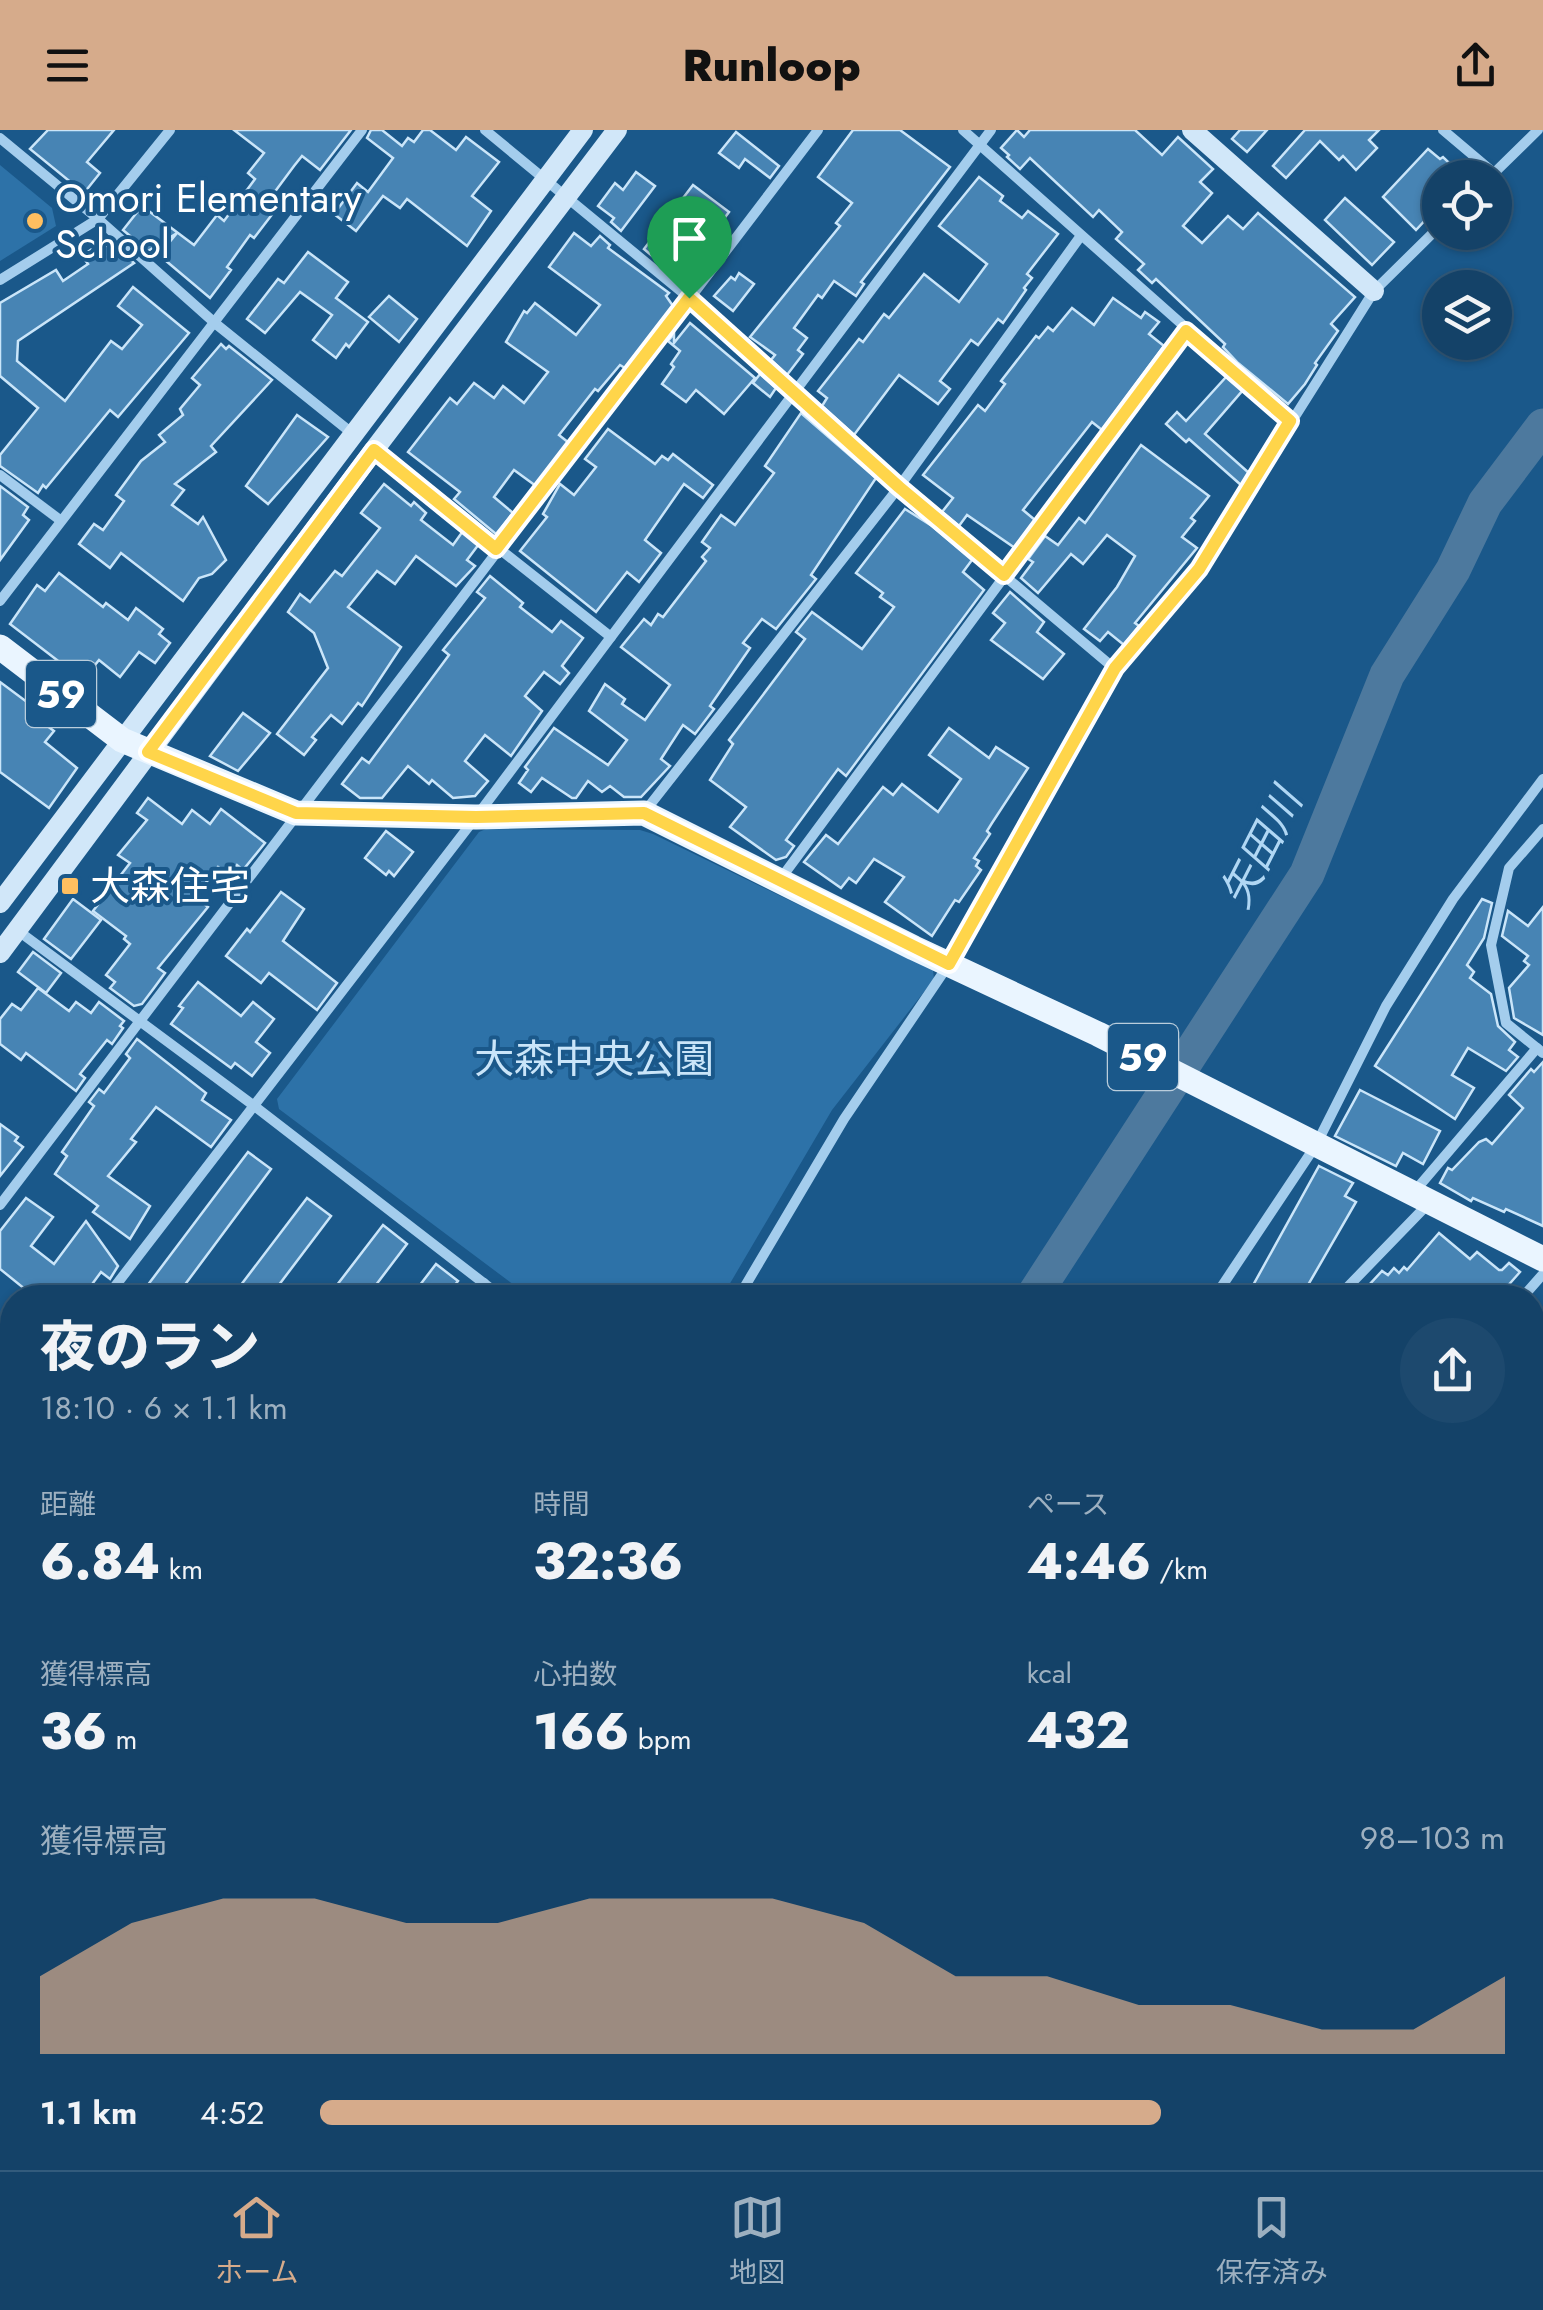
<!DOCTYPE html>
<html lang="ja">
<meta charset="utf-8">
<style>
:root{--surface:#144268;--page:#1d496e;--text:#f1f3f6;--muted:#9db0c0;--line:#335b7c;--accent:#d6ab8b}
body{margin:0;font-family:Jost,"Noto Sans JP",sans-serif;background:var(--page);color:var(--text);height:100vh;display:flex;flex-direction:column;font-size:38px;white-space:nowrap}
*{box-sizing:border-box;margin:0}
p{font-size:32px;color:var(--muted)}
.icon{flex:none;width:55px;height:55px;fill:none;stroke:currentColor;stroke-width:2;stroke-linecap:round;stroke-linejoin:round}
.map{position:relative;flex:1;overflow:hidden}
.details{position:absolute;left:0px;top:1155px;width:1545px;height:885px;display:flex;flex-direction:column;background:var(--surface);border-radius:40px 40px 0 0;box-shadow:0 2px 8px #0004,0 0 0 2px var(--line)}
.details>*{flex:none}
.controls{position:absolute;left:1422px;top:30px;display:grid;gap:20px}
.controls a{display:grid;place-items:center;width:90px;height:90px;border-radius:50%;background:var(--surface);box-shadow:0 2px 8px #0004,0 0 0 2px var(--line);font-size:50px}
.pin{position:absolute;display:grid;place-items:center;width:85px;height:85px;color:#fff;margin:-102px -42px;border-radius:50% 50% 50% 0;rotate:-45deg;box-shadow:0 0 10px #0007}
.pin .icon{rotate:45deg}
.round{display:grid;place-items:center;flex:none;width:105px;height:105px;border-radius:52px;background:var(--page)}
.head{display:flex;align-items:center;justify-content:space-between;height:170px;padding:0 40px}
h1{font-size:55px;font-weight:800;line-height:75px}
.figures{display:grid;grid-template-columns:repeat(3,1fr);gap:15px;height:170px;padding:10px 40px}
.figures div{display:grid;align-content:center}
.figures b{font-size:50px;font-weight:800}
.figures small{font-size:28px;font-weight:400}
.figures p{font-size:28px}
.chart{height:280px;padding:20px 40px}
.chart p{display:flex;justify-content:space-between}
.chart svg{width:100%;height:180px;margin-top:10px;fill:var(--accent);opacity:.7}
ul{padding:0 40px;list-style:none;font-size:32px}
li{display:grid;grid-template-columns:160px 120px 1fr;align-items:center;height:75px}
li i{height:25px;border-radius:12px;background:var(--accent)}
header{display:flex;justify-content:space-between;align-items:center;height:130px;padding:0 40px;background:var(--accent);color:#111;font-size:45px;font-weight:800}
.tab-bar{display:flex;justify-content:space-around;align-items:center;height:140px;border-top:2px solid var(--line);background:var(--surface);font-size:28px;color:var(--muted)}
.tab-bar a{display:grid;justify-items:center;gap:5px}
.tab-bar .current{color:var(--accent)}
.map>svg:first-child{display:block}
.green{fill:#2d72a8}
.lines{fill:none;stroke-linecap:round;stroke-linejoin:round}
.river{stroke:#4d799e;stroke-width:35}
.building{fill:#4784b4;stroke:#cae5f9;stroke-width:2.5}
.street{stroke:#a4cded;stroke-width:10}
.secondary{stroke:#d1e7f9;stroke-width:20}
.primary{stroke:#eaf5ff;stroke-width:25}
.route-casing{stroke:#fff;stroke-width:20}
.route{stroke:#ffd54a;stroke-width:12}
.poi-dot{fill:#ffbf60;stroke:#1a588a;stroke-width:4}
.labels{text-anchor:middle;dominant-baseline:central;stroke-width:8;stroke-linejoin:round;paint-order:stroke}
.shield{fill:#1a588a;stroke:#bacddc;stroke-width:2.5}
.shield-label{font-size:38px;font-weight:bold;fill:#fff}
.poi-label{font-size:40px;fill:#fff;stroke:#1a588a;text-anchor:start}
.park-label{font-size:40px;fill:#cae5f9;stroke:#1a588a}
.water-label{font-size:42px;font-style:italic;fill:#b0d7f4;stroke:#1a588a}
</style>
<header><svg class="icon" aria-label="menu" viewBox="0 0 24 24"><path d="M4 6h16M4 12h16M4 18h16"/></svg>Runloop<svg class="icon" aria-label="share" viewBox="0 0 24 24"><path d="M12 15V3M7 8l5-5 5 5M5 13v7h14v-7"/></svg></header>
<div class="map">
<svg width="1543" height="2040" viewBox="0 0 1543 2040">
<rect width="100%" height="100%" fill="#1a588a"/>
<g class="green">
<path d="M0 35 52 78 56 96 0 131Z"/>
<path d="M486 699 640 700 653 704 933 840 934 849 832 980 722 1167H530L279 979 277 969 479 702Z"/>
</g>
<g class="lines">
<g class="river">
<path d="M1032 1168 1307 744 1387 545 1453 440 1485 373 1543 296"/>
<path d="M269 2040 283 2028"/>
</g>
</g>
<g class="building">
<path d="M48 0H114L87 32 100 43 84 63 30 19Z"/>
<path d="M234 0H351L320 40 302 26 294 36 268 71 277 78 254 108 250 105 227 137 231 140 210 168 159 125 177 103 148 121 123 100 142 76 194 115 217 85 224 91 255 49 248 43 264 23Z"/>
<path d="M371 0H382L402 16 408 8 414 12 423 0H430L456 20 466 7 499 32 472 66 491 81 467 116 407 69 400 78 383 66 356 101 334 84 357 53 368 62 393 28 367 8Z"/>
<path d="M853 0H900L950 37 861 152 864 154 856 166 834 151 822 168 818 165 794 198 807 208 798 220 803 224 787 245 771 230 775 225 750 207 840 96 836 93 852 73 818 47Z"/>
<path d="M1017 0 1024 7 1030 0H1135L1162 25 1178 7 1213 39 1200 52 1212 63 1183 96 1202 113 1228 86 1243 99 1258 83 1355 167 1331 194 1338 201 1315 233 1317 235 1305 254 1288 274 1238 233 1223 217 1225 214 1156 149 1152 153 1138 140 1144 134 1116 109 1122 102 1099 80 1093 87 1030 28 1020 39 1007 27 1009 25 1001 18Z"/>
<path d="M1240 0H1267L1247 22 1232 9Z"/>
<path d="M1305 0H1379L1369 10 1377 18 1356 40 1343 26 1339 30 1320 11 1286 48 1273 36Z"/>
<path d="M736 2 779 36 770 48 745 29 739 38 719 23Z"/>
<path d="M1428 19 1440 29 1443 27 1465 48H1440V87L1435 89 1431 84 1416 100 1383 67Z"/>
<path d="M636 42 655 56 621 101 611 92 614 88 598 76 615 53 623 60Z"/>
<path d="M979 47 1003 66 1000 71 1022 88 1028 81 1058 104 1027 144 1032 148 1024 158 1026 160 1003 193 998 189 978 215 971 210 940 251 950 259 938 274 899 245 854 305 822 276 827 268 818 261 859 209 863 212 884 184 889 188 924 144 959 172 987 134 939 96Z"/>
<path d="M693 55 729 82 679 149 644 119Z"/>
<path d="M1345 68 1394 112 1372 135 1325 90Z"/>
<path d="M574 103 591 116 600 106 610 115 608 118 669 163 666 166 673 176 625 238 620 235 598 261 595 259 559 305 569 313 536 356 514 340 494 367 513 383 496 404 454 369 460 362 408 322 450 268 457 274 474 253 494 268 503 256 524 273 548 242 506 212 524 181 527 183 535 173 576 205 600 175 549 137Z"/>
<path d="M111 112 134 133 18 211 17 231 65 271 111 211 122 219 142 195 118 176 133 157 189 203 118 287 110 280 46 358 43 355 38 363 0 336V325L38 278 0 246V173L56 140 63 151 88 134 82 126 99 114 102 119Z"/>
<path d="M308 122 348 152 336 168 368 192 349 217 346 214 336 228 313 210 332 185 300 162 265 203 247 189 278 149 284 153Z"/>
<path d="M739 143 754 154 733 181 714 166 731 147 735 150Z"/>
<path d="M389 166 417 189 399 212 369 187Z"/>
<path d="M1113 168 1141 188 1145 182 1159 192 1149 204 1164 216 1102 300 1092 292 1023 380 1035 390 1015 418 967 385 959 396 942 382 953 368 923 345 978 275 985 281 1005 254 1001 251 1036 206 1039 208 1048 197 1053 201 1072 178 1094 195Z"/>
<path d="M690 193 755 248 724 284 696 260 686 272 662 254 674 237 671 234 680 221 668 211 674 204V213Z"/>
<path d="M221 214 226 219 229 216 272 250 211 316 216 322 175 354 184 360 172 375 198 394 203 387 226 430 212 444 199 448 183 471 121 423 110 438 79 414 94 394 103 400 124 371 116 365 141 331 165 312 159 305 183 285 180 279 200 255 192 248Z"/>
<path d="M760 244 776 258 770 267 753 253Z"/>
<path d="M1227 246 1243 260 1205 304 1249 343 1241 355 1189 309 1186 312 1166 294 1177 282 1186 291Z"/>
<path d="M801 283 876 348 811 445 816 449 776 499 762 489 743 513 750 518 710 576 714 579 695 604 683 595 661 629 670 636 641 667H624L610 656 602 662 588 651 576 668H572L542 648 531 662 519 653 528 640 525 637 554 598 608 635 627 610 589 581 605 554 625 569 622 574 645 590 670 555 621 517 644 489 651 495 658 484 663 487 706 431 702 427 710 418 702 412 721 385 735 395 774 343 765 336Z"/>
<path d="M297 285 328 307 268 374 246 356Z"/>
<path d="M608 299 655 334 662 326 668 330 673 324 713 355 703 368 684 354 645 410 661 423 639 452 627 442 596 482 520 421 547 387 543 384 560 354 574 365 596 337 585 329Z"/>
<path d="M1141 315 1209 366 1191 388 1195 391 1182 407 1197 418 1135 493 1139 496 1124 515 1108 502 1100 511 1084 499 1117 457 1135 426 1107 405 1083 434 1071 424 1038 463 1021 448 1033 432 1028 429 1045 406 1058 415 1079 388 1085 393Z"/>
<path d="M384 354 411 376 414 372 426 383 421 390 453 415 463 401 479 414 467 430 475 436 456 456 416 426 395 454 377 441 348 477 401 517 362 576 358 573 342 594 331 585 312 607 316 610 304 625 277 604 328 538 314 503 288 482 300 464 310 472 335 441 342 446 380 398 361 383Z"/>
<path d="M0 356 28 377 23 385 29 390 0 430Z"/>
<path d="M905 379 932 396 972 430 963 442 984 460 846 646 838 639 786 710 794 716 786 727 776 730 730 697 746 677 710 650 733 614 729 610 805 509 796 502 812 482 862 519 894 477 880 467 883 463 856 443Z"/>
<path d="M59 443 103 477 106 473 128 490 136 478 163 499 159 504 170 513 155 533 139 522 120 547 99 530 83 550 10 494 37 455 45 461Z"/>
<path d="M490 446 523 473 520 477 552 502 561 491 583 508 562 536 569 543 560 554 544 542 525 566 542 581 511 626 485 605 465 631 488 651 475 666 453 668 432 650 429 654 408 636 382 668H360L342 654 362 628 369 633 449 525 443 520 485 468 477 462Z"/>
<path d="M1010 462 1044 492 1037 502 1064 524 1043 549 991 510 1005 493 993 483Z"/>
<path d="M0 552 31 575 27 581 54 601 45 612 77 638 49 678 0 642Z"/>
<path d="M243 583 270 603 238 641 210 626Z"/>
<path d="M949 598 989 628 996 617 1028 638 992 693 987 701 990 704 974 728 979 731 976 736 981 740 959 772 955 770 932 806 885 772 904 747 874 729 856 753 849 748 841 758 804 732 826 705 838 714 883 657 893 665 902 654 938 682 961 649 929 625Z"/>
<path d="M148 668 182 694 192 680 210 694 221 679 265 713 243 740 237 735 230 745 218 737 195 767 208 777 158 838 165 843 154 858 142 874 134 876 110 858 115 852 106 845 130 814 124 809 126 806 93 781 130 733 118 725 147 690 137 683Z"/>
<path d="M386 701 413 722 394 746 389 741 386 745 365 728Z"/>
<path d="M281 762 304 779 283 811 337 853 317 880 269 843 261 853 226 826 247 799 250 802Z"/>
<path d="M73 769 101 790 71 829 44 809Z"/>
<path d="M1482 769 1492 773 1484 808 1467 835 1474 842 1470 848 1491 864 1498 896 1515 912 1509 920 1518 927 1506 941 1468 918 1452 945 1474 958 1455 989 1375 936Z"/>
<path d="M1543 777V905L1514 888 1509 858 1529 835 1524 831 1528 826 1502 806 1508 781 1528 796Z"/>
<path d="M33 822 61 843 46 863 18 842Z"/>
<path d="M198 852 241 886 253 872 274 889 256 912 270 923 252 946 235 933 231 938 171 894 183 878 179 876Z"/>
<path d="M38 858 69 881 76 872 91 883 99 872 124 891 120 896 123 898 112 914 107 910 80 944 85 948 76 961 26 923 21 930 0 914V889L12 874 21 880Z"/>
<path d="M137 909 206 963 202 970 231 990 211 1017 156 977 131 1009 136 1012 108 1046 150 1076 130 1109 93 1082 98 1076 55 1044 67 1026 62 1022 94 976 89 972 99 959 104 963 130 928 126 924Z"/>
<path d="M1543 932V1096L1506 1079 1504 1082 1473 1068 1471 1071 1440 1053 1448 1038 1452 1040 1479 1012 1486 1009 1492 1014 1523 978 1509 965 1531 939 1534 942Z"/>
<path d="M1360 960 1440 1001 1423 1034 1403 1023 1396 1036 1335 1006Z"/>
<path d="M0 994 18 1007 15 1011 23 1017 0 1046Z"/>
<path d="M248 1022 271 1039 175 1168H138Z"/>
<path d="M1319 1036 1353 1053 1345 1066 1356 1072 1304 1162 1295 1156V1168H1246Z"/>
<path d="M26 1068 53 1087 31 1116 54 1134 86 1091 118 1136 110 1149 101 1142 82 1168H36L0 1139V1101Z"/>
<path d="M307 1068 331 1086 269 1168H231Z"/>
<path d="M383 1095 407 1114 366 1168H327Z"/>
<path d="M1439 1103 1470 1129 1477 1122 1499 1140H1502L1509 1133 1520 1142 1505 1159 1513 1168H1387L1370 1154 1382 1141 1388 1145 1394 1138 1399 1143 1404 1137 1407 1140Z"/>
<path d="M436 1134 458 1151 445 1168H410Z"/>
<path d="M1543 2012V2040H1512L1526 2028H1532V2021Z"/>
</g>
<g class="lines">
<g class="street">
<path d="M485 0 689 168 899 357 1115 539"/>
<path d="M963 0 1291 291"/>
<path d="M1443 0 1494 43"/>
<path d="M0 8 98 89 216 194 353 304"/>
<path d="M1489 48 1538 0"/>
<path d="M0 150 98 89 170 0"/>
<path d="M374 320 611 507"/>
<path d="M0 345 60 390"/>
<path d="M0 471 362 0"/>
<path d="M646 680 899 357 1080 107"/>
<path d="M1543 699 1509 738 1491 815 1506 893 1543 923"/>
<path d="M779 751 1186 201"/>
<path d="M17 800 253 975 503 1168"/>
<path d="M1414 1062 1537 918"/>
<path d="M0 1075 818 0"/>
<path d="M106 1168 476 687 991 0"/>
<path d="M473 1168 484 1153"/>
<path d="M738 1168 844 989 949 834 1115 539 1199 439 1374 161 1440 96"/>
<path d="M1214 1168 1316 1015 1386 876 1453 769 1543 649"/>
<path d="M1337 1168 1430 1072"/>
<path d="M1522 1168 1543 1144"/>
<path d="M0 1223 12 1232"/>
<path d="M0 1305 12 1288"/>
<path d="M1532 1365 1543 1353"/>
<path d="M1532 1585 1543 1573"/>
<path d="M1532 1633 1543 1642"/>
<path d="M0 1786 12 1770"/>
<path d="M0 1855 12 1864"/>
<path d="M0 1957 12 1945"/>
<path d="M1250 2028 1264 2040"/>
<path d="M1430 2028 1441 2040"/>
<path d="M509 2040 520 2028"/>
<path d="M809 2040 820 2028"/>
<path d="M981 2040 992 2028"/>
<path d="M1136 2040 1147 2028"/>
</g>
<g class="secondary">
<path d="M1192 0 1374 161"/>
<path d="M0 773 583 0"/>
<path d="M0 823 374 320 617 0"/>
<path d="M1532 1828 1543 1816"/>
<path d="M1349 2040 1360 2028"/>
</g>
<path class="primary" d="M0 517 122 610 296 683 476 687 644 683 914 818 1098 904 1543 1129"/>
</g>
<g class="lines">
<defs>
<path id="route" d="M689 168 899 357 1004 445 1186 201 1290 291 1199 439 1115 538 949 834 644 683 476 687 296 683 148 622 374 320 496 419Z"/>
</defs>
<use href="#route" class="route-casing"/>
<use href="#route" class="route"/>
</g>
<g class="poi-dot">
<circle cx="35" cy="91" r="10"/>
<rect x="60" y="746" width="20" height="20" rx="5"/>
</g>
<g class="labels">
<g class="shield">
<rect x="26" y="531" width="70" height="66" rx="8"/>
<rect x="1108" y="894" width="70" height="66" rx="8"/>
</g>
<g class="shield-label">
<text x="61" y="564">59</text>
<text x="1143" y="927">59</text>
</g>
<g class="poi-label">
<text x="55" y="68">Omori Elementary<tspan x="55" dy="46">School</tspan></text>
<text x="90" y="756">大森住宅</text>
</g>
<g class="park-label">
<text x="594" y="929">大森中央公園</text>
</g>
<g class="water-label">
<text transform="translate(1261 718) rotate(-63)">矢田川</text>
</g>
</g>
</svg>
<div class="controls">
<a><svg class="icon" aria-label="locate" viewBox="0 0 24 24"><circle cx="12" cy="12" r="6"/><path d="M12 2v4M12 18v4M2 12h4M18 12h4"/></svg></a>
<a><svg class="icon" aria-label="layers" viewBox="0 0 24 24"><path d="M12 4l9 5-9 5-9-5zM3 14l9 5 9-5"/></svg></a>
</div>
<div class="pin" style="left:689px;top:168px;background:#1e9e55"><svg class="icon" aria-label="arrive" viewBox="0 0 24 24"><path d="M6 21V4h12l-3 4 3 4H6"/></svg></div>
<section class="details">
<div class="head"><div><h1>夜のラン</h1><p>18:10 · 6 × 1.1 km</p></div><a class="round"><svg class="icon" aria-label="share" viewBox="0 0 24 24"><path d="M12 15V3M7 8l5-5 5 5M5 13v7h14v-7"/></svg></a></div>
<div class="figures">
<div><p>距離</p><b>6.84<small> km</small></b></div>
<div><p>時間</p><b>32:36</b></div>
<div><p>ペース</p><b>4:46<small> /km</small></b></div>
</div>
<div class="figures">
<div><p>獲得標高</p><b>36<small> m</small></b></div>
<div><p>心拍数</p><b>166<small> bpm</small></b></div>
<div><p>kcal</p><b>432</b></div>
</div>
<div class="chart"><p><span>獲得標高</span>98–103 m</p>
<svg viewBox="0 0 160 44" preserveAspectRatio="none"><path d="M0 44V25L10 12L20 6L30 6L40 12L50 12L60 6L70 6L80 6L90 12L100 25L110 25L120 32L130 32L140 38L150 38L160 25V44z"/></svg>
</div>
<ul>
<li><b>1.1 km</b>4:52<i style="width:71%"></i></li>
</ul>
</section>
</div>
<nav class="tab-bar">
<a class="current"><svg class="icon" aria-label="home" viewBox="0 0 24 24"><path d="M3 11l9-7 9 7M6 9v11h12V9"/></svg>ホーム</a>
<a><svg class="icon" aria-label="map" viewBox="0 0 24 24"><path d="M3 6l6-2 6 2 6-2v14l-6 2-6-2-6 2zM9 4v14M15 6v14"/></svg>地図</a>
<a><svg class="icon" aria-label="saved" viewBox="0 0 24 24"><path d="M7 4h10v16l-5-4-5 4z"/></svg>保存済み</a>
</nav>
